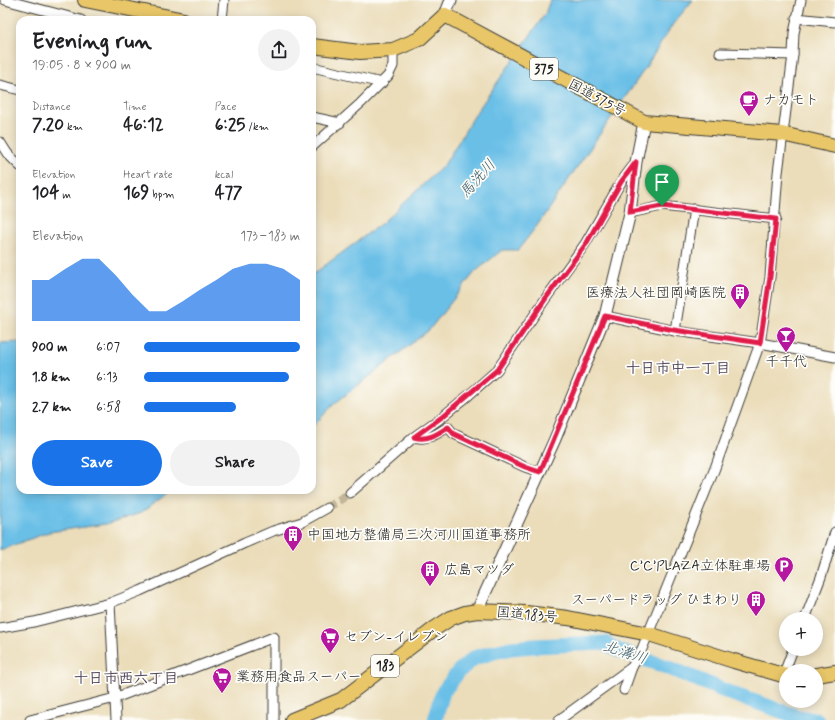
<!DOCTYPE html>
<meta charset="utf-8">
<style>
:root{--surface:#fff;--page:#f2f2f2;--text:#202124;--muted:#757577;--accent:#1a73e8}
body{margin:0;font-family:Mynerve,"Klee One",sans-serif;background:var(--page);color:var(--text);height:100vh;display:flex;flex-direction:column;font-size:15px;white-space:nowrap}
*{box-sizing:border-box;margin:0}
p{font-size:13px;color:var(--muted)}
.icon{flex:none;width:22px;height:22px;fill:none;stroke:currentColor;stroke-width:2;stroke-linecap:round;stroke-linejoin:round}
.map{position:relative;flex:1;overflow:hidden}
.side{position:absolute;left:16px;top:16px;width:300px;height:478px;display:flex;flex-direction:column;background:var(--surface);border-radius:12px;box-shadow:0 2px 10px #0003}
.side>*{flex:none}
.buttons{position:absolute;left:779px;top:612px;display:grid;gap:8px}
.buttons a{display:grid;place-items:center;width:44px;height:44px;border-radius:50%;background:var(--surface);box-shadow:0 2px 10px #0003;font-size:20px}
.pin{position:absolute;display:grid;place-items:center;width:34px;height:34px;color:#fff;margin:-41px -17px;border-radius:50% 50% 50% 0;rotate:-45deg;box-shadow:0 0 4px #0007}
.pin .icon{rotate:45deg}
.round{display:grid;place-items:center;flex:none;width:42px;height:42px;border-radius:21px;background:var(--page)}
.overview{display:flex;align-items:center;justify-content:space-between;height:68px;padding:0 16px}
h1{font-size:22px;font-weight:800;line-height:30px}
.figures{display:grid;grid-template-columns:repeat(3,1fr);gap:6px;height:68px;padding:4px 16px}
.figures div{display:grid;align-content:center}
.figures b{font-size:17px;font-weight:800}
.figures small{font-size:11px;font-weight:400}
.figures p{font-size:11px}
.chart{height:112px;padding:8px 16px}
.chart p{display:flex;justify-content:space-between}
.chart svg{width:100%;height:72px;margin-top:4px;fill:var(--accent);opacity:.7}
.action{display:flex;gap:8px;margin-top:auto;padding:8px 16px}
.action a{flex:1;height:46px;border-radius:24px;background:var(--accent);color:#fff;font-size:16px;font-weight:800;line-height:46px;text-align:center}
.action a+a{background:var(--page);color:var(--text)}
ul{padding:0 16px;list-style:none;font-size:13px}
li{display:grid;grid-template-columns:64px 48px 1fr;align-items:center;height:30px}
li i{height:10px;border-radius:5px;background:var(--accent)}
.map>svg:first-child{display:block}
.water{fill:#6abfe7;stroke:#436e82}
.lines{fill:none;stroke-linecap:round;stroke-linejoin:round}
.river{stroke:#6abfe7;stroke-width:15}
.minor-tunnel{stroke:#c2b69a;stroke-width:9;stroke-dasharray:9 4.5;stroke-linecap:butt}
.minor-casing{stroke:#3b3934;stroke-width:11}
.tertiary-casing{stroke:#3b3934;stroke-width:13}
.trunk-casing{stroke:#3b3934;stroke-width:16}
.minor{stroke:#fff;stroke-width:9}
.tertiary{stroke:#fff;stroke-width:11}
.trunk{stroke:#e9c769;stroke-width:14}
.route-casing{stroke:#fff;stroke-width:8}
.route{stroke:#e11d48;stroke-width:5}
.labels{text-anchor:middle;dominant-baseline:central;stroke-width:3.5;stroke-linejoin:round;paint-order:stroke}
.shield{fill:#fdfcf7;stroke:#605f5e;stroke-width:1}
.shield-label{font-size:13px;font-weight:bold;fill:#1c1c1c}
.street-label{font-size:14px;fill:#1c1c1c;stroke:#fdfcf7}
.poi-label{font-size:14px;fill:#1c1c1c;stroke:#fdfcf7;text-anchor:start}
.water-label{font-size:15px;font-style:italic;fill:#3b5d6d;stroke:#fdfcf7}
.neighbourhood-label{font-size:15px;font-weight:bold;fill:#544960;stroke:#fdfcf7}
</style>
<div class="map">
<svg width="835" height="720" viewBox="0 0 835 720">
<rect width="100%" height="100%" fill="#fdfcf7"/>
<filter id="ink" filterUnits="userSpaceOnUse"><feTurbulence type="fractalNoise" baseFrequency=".025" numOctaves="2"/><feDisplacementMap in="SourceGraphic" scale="8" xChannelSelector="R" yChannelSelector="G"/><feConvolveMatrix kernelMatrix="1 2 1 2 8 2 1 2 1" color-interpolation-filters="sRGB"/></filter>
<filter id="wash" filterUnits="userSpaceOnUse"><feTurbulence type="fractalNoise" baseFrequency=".012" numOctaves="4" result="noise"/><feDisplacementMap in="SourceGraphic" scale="16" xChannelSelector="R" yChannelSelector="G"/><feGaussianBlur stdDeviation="0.9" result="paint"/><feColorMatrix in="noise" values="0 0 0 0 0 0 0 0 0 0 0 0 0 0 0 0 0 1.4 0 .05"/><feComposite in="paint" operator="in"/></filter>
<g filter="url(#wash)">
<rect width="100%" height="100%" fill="#ebddba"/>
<g class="water">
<path d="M550 0H693L673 24 644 70 536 227 518 250H502L475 272 429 330 334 404 312 427V275L382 223 444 165 478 110 545 14Z"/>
<path d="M20 342V490H172L141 513 106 524 49 532 0 550V343Z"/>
</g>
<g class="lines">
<path class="river" d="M435 720 443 692 459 671 474 658 494 652 511 648 533 646 605 643 617 650 667 667 732 694 799 717 817 720"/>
</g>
</g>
<g filter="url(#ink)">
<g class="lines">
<path class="minor-tunnel" d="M327 508 350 493"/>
<defs>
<g id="minor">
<path d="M5 0 81 20"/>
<path d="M796 18 835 22"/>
<path d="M222 20 224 0"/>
<path d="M720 53 793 55"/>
<path d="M312 67 382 83"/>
<path d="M0 85 20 90"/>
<path d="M312 117 340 123"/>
<path d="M0 142 7 153 20 166"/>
<path d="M312 147 361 103 388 76 393 66V50"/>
<path d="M630 213 662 206 776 219"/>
<path d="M605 316 675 331 760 343 835 357"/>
<path d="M675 331 694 209"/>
<path d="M414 437C428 441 437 434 448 427L454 434 525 467 540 472"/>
<path d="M350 493 414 437 442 417 469 395 497 370 546 298 585 244 621 182 636 162"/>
<path d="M110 603 116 720"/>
<path d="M805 619 821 577 835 532"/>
<path d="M0 628 34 622 110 603 140 591 245 543 273 531 302 522 327 508"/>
<path d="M783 676 793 649"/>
<path d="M624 690 632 667"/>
<path d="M30 720 115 698 274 637V720"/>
<path d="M559 720 632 667 642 649 715 468 760 343 770 277 778 173 793 55 794 33 801 0"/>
</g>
<g id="tertiary">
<path d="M445 15 451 0"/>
<path d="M477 611 555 439 605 316 630 213 636 162 644 122"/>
</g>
<g id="trunk">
<path d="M85 0 184 20"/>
<path d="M312 46 360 52 393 50 419 39 445 15 644 122 782 134 835 146"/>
<path d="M816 675 835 672"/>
<path d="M292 720 341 700 434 629 451 618 465 613 477 611 526 613 568 618 649 634 734 661 786 676"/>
</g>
</defs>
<use href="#minor" class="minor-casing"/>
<use href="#tertiary" class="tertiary-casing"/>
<use href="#trunk" class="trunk-casing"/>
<use href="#minor" class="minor"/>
<use href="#tertiary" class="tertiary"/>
<use href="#trunk" class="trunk"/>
</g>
</g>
<g class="lines" filter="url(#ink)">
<defs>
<path id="route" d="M636 162 630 212 662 206 776 219 770 277 760 343 674 330 605 316 540 472 525 467 454 434 448 427C437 434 428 441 414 437L442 417 497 370 546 298 586 244 621 182Z"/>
</defs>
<use href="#route" class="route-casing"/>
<use href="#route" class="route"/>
</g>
<defs>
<symbol id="cafe-pin" viewBox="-11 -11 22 30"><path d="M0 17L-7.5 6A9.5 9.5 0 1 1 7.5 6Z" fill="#b5179e" stroke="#fdfcf7"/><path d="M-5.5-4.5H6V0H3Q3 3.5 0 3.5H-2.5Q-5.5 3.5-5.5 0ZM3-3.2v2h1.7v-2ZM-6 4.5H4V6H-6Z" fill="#fff"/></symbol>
<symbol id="building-pin" viewBox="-11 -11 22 30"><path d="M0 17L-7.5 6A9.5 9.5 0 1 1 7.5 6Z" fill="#b5179e" stroke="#fdfcf7"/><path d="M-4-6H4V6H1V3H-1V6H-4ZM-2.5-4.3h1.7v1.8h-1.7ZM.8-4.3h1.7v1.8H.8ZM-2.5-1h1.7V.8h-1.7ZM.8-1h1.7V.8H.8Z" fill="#fff"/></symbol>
<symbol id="bar-pin" viewBox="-11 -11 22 30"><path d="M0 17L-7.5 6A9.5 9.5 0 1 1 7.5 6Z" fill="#b5179e" stroke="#fdfcf7"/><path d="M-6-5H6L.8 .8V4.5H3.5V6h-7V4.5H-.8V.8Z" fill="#fff"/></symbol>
<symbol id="parking-pin" viewBox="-11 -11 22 30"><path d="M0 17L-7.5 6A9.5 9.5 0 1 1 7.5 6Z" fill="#b5179e" stroke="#fdfcf7"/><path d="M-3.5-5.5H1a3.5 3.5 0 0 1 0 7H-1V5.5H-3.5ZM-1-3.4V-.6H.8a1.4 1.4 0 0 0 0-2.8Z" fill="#fff"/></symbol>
<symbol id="supermarket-pin" viewBox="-11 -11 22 30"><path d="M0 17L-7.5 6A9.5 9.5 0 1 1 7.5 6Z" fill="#b5179e" stroke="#fdfcf7"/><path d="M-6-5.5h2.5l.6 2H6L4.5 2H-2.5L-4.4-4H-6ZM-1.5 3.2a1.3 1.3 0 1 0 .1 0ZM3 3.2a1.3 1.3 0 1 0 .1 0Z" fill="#fff"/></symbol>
</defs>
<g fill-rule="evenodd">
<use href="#cafe-pin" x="738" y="89" width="22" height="30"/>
<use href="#building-pin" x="729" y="282" width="22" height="30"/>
<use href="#bar-pin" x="775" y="325" width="22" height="30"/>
<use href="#building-pin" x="282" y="524" width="22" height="30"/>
<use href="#parking-pin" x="773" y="555" width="22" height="30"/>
<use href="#building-pin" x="419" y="559" width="22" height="30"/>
<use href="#building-pin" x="745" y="589" width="22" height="30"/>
<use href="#supermarket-pin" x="319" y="626" width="22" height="30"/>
<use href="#supermarket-pin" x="211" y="666" width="22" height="30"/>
</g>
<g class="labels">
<g class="shield">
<rect x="530" y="58" width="28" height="22" rx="3"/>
<rect x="371" y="655" width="28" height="22" rx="3"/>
</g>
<g class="shield-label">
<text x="544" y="69">375</text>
<text x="385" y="666">183</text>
</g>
<g class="street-label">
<text transform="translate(597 98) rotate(28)">国道375号</text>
<text transform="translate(527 615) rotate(5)">国道183号</text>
</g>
<g class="poi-label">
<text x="763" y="100">ナカモト</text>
<text x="726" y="293" text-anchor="end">医療法人社団岡崎医院</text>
<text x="786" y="362" text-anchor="middle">千千代</text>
<text x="307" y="535">中国地方整備局三次河川国道事務所</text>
<text x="770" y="566" text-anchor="end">C’C’PLAZA立体駐車場</text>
<text x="444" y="570">広島マツダ</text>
<text x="742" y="600" text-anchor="end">スーパードラッグ ひまわり</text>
<text x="344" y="637">セブン-イレブン</text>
<text x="236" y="677">業務用食品スーパー</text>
</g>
<g class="water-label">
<text transform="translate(478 179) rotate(-48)">馬洗川</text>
<text transform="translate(625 653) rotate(18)">北溝川</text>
</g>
<g class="neighbourhood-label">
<text x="678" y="369">十日市中一丁目</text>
<text x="126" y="679">十日市西六丁目</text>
</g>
</g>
</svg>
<div class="buttons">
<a>+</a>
<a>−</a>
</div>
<div class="pin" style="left:662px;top:206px;background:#1e9e55"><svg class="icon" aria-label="arrive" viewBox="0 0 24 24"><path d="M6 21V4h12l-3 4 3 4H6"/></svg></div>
<section class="side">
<div class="overview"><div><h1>Evening run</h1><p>19:05 · 8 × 900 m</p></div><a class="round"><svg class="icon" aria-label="share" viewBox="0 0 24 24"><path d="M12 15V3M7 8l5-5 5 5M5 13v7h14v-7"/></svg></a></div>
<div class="figures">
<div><p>Distance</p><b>7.20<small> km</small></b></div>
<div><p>Time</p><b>46:12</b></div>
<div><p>Pace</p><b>6:25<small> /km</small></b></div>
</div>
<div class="figures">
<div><p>Elevation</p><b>104<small> m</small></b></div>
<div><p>Heart rate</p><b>169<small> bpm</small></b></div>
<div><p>kcal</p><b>477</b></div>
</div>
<div class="chart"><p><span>Elevation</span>173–183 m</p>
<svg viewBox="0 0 160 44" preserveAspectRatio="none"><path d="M0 44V19L10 19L20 12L30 6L40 6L50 16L60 28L70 38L80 38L90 32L100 25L110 19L120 12L130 9L140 9L150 12L160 19V44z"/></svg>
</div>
<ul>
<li><b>900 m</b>6:07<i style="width:100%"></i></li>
<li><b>1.8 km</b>6:13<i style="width:93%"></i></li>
<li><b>2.7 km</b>6:58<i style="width:59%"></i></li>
</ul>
<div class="action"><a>Save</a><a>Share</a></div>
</section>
</div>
